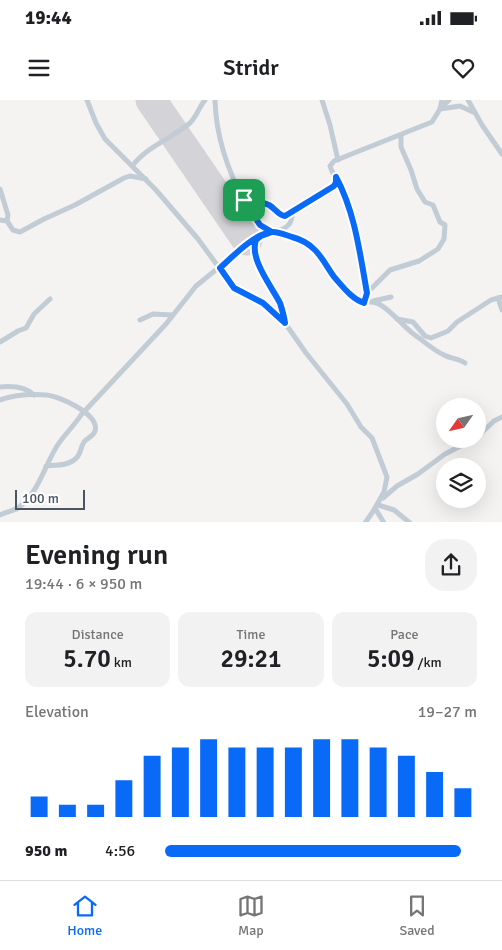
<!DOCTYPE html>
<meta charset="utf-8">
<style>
:root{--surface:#fff;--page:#f2f2f2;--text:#202124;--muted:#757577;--line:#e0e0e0;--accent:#096af8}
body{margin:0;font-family:Signika,sans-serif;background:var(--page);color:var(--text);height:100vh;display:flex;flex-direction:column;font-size:19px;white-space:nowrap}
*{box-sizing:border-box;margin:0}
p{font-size:16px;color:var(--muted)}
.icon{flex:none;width:28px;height:28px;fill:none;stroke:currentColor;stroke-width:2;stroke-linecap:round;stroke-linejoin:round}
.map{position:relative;height:422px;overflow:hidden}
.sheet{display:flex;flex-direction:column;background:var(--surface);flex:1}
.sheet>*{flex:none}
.needle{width:32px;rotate:236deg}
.tools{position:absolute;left:436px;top:298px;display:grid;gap:10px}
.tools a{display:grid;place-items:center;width:50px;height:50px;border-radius:50%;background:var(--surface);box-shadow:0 5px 20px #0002;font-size:25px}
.scale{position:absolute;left:15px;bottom:12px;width:70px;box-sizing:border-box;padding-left:5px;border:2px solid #485562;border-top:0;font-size:14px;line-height:18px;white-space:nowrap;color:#485562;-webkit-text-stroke:4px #fff;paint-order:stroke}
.pin{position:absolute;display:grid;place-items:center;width:42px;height:42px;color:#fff;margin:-21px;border-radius:10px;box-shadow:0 2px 8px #0006}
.round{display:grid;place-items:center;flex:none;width:52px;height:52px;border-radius:20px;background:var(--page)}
.summary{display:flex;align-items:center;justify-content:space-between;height:85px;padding:0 25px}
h1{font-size:28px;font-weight:600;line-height:38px}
.stats{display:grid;grid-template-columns:repeat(3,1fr);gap:8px;height:85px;padding:5px 25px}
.stats div{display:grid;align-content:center;border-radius:12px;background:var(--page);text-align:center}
.stats b{font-size:25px;font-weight:600}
.stats small{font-size:14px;font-weight:400}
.stats p{font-size:14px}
.chart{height:140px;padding:10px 25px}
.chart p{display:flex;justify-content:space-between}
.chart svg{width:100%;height:90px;margin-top:5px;stroke:var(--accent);stroke-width:6}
ul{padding:0 25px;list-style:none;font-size:16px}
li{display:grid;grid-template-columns:80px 60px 1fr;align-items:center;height:38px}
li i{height:12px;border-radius:6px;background:var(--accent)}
.status{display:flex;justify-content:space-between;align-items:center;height:35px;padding:0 25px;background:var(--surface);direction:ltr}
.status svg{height:14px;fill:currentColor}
header{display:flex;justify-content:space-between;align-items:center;height:65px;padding:0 25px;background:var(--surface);font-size:22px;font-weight:600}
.tab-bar{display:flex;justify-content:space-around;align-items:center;height:70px;border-top:1px solid var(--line);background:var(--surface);font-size:14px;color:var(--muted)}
.tab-bar a{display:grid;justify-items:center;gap:2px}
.tab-bar .on{color:var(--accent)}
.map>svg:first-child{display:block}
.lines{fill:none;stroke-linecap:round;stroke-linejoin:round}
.runway{stroke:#d4d4d8;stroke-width:31}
.minor{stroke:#c2ccd5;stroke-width:5}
.route-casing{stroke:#fff;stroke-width:10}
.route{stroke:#096af8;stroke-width:6}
</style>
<div class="status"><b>19:44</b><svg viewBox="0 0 49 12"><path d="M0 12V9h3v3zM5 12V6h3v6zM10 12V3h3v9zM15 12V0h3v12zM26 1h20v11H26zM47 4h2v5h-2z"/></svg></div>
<header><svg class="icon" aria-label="menu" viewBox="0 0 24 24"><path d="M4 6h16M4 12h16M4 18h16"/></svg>Stridr<svg class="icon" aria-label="heart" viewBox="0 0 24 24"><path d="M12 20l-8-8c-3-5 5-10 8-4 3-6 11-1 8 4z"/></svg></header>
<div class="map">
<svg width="502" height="423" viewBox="0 0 502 423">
<rect width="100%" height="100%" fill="#f5f2f2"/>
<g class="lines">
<path class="runway" d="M151 0 247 140"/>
<g class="minor">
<path d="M87 0 96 23 105 39 156 90 198 139 234 188 263 203 285 223 306 253 347 304 361 327 372 338 387 377 384 392 375 408 384 423"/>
<path d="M215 0C216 37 228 72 246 104 251 112 256 122 265 128 279 137 298 135 313 148 318 152 321 158 324 163 333 176 342 188 354 197 364 205 369 199 379 204 394 212 404 229 419 238 427 244 435 251 444 255 451 259 458 258 465 263"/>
<path d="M322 0 330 25 338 60"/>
<path d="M442 0 440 9 460 6 473 12"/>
<path d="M468 0 482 25 502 54"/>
<path d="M133 65C148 46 172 38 190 23 197 16 199 7 205 0"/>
<path d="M336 78C355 113 360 154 367 193L364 203"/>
<path d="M0 89 8 115 7 121"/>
<path d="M244 100 269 105 283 116 293 111"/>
<path d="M0 120 7 121 13 130 20 132 44 119 75 105 124 78 130 76 146 79"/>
<path d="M367 193 390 170 419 161 438 149 444 139 445 125 440 122 433 105 425 102 417 89 411 70 401 47V35"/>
<path d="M498 198 502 210"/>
<path d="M373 201 391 197"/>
<path d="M397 219 413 222 425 236 431 238 448 231 457 222 491 200 502 197"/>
<path d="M140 220 153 214 173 215"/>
<path d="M285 222C283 215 282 209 279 203 271 186 249 159 256 140 265 131 283 134 290 123 292 119 292 114 294 110L334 86C339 79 332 74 330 66L334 61 432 22 440 9 449 0"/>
<path d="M0 242 18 231 26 228 34 214 50 199"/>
<path d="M0 287C11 286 26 287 34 295"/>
<path d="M0 300C14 295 31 294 46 295 59 296 100 314 95 331 93 337 87 338 84 342 81 346 81 352 78 356 71 366 57 365 46 366"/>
<path d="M478 336 494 321 502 317"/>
<path d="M383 398 397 386 418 374 445 354 474 339"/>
<path d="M378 405 394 410 410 423"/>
<path d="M0 415C6 412 13 411 18 408 38 394 45 365 57 346 64 335 74 326 81 315L166 224 196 186 244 147 258 138"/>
<path d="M365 423 376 407"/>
</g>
</g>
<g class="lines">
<defs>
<path id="route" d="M244 100 260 125 272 132 261 136 256 140C249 159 272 187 280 203 282 209 284 216 285 223L263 203 234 188 220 168C232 157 256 132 273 132 279 132 286 135 292 137 300 139 309 144 315 150 323 158 328 169 335 178 343 187 352 199 364 203L367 193C360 154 355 112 336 77V82L334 86 285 116C278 115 275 108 269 105 262 101 252 102 244 100"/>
</defs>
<use href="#route" class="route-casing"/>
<use href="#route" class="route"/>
</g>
</svg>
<div class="tools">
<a><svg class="needle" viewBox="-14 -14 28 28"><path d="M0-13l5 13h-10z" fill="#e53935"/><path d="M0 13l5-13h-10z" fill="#757577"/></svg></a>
<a><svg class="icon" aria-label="layers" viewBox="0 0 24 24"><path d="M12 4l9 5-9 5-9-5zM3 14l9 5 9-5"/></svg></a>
</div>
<div class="scale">100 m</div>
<div class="pin" style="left:244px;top:100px;background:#1e9e55"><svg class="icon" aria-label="arrive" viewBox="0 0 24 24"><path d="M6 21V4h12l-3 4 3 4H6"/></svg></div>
</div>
<section class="sheet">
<div class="summary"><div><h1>Evening run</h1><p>19:44 · 6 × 950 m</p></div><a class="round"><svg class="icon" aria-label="share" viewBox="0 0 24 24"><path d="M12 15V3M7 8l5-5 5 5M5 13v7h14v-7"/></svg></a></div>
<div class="stats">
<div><p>Distance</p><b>5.70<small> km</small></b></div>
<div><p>Time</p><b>29:21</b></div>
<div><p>Pace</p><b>5:09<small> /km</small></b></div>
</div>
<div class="chart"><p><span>Elevation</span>19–27 m</p>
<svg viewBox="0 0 160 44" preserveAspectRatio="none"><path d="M5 44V34M15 44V38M25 44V38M35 44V26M45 44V14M55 44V10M65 44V6M75 44V10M85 44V10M95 44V10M105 44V6M115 44V6M125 44V10M135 44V14M145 44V22M155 44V30"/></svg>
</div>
<ul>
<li><b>950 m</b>4:56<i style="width:95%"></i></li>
</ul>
</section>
<nav class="tab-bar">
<a class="on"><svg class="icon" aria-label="home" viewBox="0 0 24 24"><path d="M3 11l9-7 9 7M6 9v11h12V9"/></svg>Home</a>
<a><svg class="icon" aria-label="map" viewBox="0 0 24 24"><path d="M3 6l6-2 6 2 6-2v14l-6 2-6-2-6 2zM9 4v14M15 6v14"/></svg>Map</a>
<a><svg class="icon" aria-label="saved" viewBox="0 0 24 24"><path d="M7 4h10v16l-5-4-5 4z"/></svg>Saved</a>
</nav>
